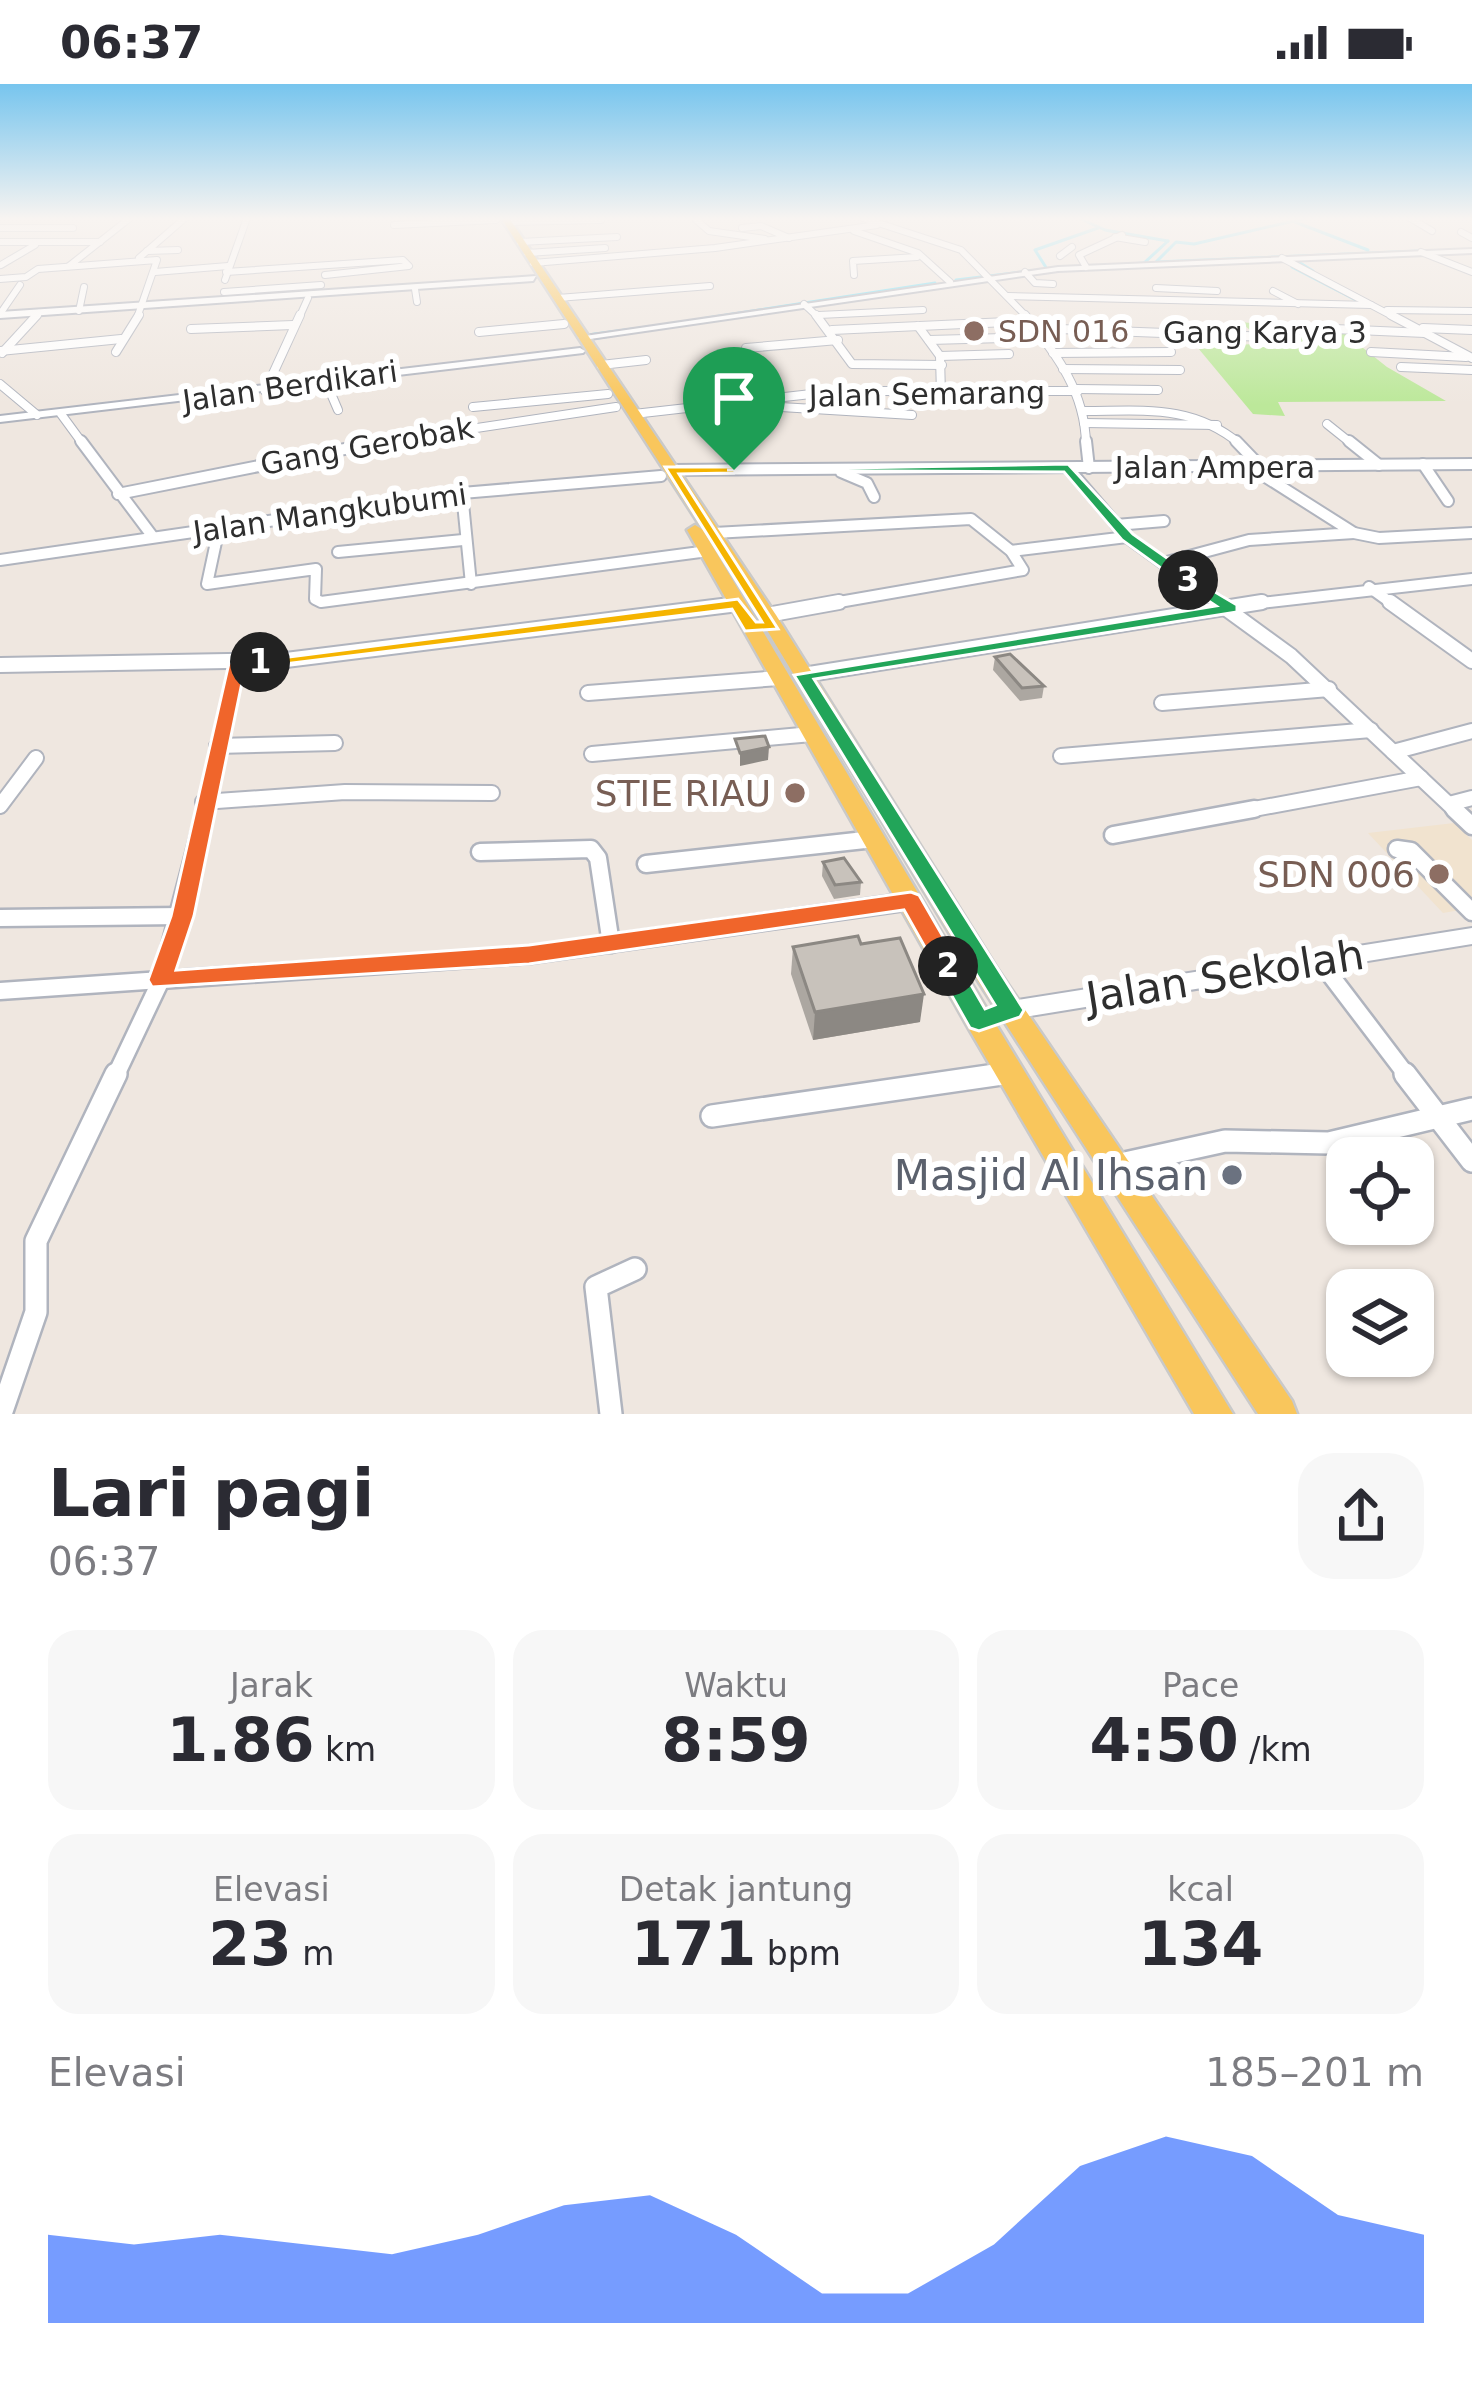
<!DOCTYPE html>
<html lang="id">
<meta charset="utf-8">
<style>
:root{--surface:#fff;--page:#f7f7f7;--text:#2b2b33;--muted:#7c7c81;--accent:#3d73ff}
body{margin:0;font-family:"DejaVu Sans",sans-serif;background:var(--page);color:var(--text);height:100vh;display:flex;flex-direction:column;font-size:45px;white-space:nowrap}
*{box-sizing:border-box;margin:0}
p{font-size:39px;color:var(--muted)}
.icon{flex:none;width:66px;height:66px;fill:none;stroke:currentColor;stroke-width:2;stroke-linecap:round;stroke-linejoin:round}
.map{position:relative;height:1330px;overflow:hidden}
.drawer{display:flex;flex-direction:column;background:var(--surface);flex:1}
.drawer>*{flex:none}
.controls{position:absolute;left:1326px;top:1053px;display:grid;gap:24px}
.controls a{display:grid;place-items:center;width:108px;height:108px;border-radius:24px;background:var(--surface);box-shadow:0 3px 9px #0004;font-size:60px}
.pin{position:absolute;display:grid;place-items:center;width:102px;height:102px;color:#fff;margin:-123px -51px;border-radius:50% 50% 50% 0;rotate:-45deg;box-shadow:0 0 12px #0007}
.pin .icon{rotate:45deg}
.km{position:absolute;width:60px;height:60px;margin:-30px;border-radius:50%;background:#222;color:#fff;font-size:33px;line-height:60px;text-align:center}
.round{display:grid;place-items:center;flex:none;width:126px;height:126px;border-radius:36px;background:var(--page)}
.summary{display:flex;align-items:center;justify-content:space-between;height:204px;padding:0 48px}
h1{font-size:66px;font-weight:800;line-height:90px}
.figures{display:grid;grid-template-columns:repeat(3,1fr);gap:18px;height:204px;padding:12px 48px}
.figures div{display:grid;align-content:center;border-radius:30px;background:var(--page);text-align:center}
.figures b{font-size:60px;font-weight:800}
.figures small{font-size:33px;font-weight:400}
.figures p{font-size:33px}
.chart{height:336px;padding:24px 48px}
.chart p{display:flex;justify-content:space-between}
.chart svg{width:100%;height:216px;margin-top:12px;fill:var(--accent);opacity:.7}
.status{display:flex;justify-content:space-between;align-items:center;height:84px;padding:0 60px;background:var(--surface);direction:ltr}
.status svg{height:33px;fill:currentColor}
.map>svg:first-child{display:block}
.education{fill:#f1e3cf}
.green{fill:#bce89a}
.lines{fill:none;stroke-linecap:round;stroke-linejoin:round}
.stream{stroke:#6fdef6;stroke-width:3}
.street-far5-casing{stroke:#b0b4be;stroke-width:8}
.street-far4-casing{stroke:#b0b4be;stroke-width:10}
.street-far3-casing{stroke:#b0b4be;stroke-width:14}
.street-far2-casing{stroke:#b0b4be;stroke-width:18}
.street-far1-casing{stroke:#b0b4be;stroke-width:21}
.street-casing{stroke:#b0b4be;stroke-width:26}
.secondary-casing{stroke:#b0b4be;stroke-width:4}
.primary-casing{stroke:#c9c9c9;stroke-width:5}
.street-far5{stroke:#fff;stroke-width:6}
.street-far4{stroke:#fff;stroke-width:8}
.street-far3{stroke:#fff;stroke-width:10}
.street-far2{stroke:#fff;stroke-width:14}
.street-far1{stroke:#fff;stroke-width:16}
.street{stroke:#fff;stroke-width:21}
.secondary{fill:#fff;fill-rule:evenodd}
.primary{fill:#f9c65c;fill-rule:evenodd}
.wall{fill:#aca7a1}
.shaded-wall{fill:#8c8883}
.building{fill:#c8c2bb;stroke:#8c8883;stroke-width:3}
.split-1{fill:#f5b400;stroke:#fff;stroke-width:3}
.split-2{fill:#f0652b;stroke:#fff;stroke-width:3}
.split-3{fill:#22a559;stroke:#fff;stroke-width:3}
.split-4{fill:#22a559;stroke:#fff;stroke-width:3}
.education-dot{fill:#8d6e63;stroke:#fff;stroke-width:4.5}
.worship-dot{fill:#6b7280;stroke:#fff;stroke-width:4.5}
.labels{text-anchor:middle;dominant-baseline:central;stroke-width:12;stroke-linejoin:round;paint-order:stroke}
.far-education-label{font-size:30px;fill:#785e54;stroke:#fff;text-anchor:start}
.far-street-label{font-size:30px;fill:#2e2e2e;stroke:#fff}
.education-label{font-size:36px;fill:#785e54;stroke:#fff;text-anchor:end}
.near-street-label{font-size:42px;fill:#2e2e2e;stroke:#fff}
.near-worship-label{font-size:42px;fill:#5b616d;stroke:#fff;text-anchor:end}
</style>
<div class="status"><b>06:37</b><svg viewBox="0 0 49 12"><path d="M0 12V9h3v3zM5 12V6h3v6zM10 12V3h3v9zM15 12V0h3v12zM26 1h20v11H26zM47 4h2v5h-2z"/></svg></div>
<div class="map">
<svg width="1472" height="1330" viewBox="0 0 1472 1330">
<rect width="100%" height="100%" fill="#efe7e0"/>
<path class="education" d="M1454 739 1472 756V824L1443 829 1368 749Z"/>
<path class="green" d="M1240 238 1343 248 1387 283 1446 317 1278 318 1285 332 1253 330 1198 264 1266 259Z"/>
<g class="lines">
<g class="stream">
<path d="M1079 134 1105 146 1168 157"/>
<path d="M1295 138 1368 166"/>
<path d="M1292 174 1313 187"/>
<path d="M1157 177 1176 158 1194 160 1307 134"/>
<path d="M1156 178 1420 167"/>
<path d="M1116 181 1144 179 1168 157"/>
<path d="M1292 183 1356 216"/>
<path d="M1047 185 1035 166 1098 144"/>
<path d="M956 196 1046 185"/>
<path d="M701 235 935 199"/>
<path d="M588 251 648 243"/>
<path d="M592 255 616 251"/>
</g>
<defs>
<g id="street-far5">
<path d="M694 134 709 147 765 155"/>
<path d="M863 134 961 166 1028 234"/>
<path d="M1410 134 1432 147"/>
<path d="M507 138 601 136"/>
<path d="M394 141 496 136"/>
<path d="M0 144H73"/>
<path d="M742 144 761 142 789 154"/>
<path d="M854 147 918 169 950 198"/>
<path d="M1461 148 1472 154"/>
<path d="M1115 153 1145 158"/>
<path d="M0 158H100"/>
<path d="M520 158 617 153"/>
<path d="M147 167 178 166"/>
<path d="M1421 168 1472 188"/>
<path d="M527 169 605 164"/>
<path d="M1060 172 1072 163"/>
<path d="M139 174 185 134"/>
<path d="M1282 174 1396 234"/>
<path d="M533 179 715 164 877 141"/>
<path d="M1 181 35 161"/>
<path d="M69 182 130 134"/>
<path d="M1086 183 1079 171 1122 151"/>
<path d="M155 188 228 182"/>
<path d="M226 188 403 176 409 182 325 191"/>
<path d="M1025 188 1035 199 1053 200"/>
<path d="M854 191 853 177 917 173"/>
<path d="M0 195 26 193 38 185 157 176 137 234"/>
<path d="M225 196 247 134"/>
<path d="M1156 204 1217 207"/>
<path d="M415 205 417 218"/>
<path d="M1273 207 1298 220"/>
<path d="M224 208 321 201"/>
<path d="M1008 212 1371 221"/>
<path d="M558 214 710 202"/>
<path d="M804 220 819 234"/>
<path d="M1387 226 1472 227"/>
<path d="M79 227 84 203"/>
<path d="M0 230 20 201"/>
<path d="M819 231 923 226"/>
<path d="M34 234 39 229"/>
<path d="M299 234 308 214"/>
</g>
<g id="street-far4">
<path d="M816 231 852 280 942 281"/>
<path d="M1025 231C1057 271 1085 308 1086 360"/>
<path d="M1391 231 1472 274"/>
<path d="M918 242 940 272 941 311"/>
<path d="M1033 244 1295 254V247L1312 244 1425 249"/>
<path d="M1423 244 1472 246"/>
<path d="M191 245 293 241"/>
<path d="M832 246 1028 237"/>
<path d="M479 248 564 240"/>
<path d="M929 256 1004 254"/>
<path d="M746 264 838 256"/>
<path d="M0 267 121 255"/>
<path d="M116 268 139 231"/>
<path d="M1371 268 1466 273"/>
<path d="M2 269 37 231"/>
<path d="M1053 269 1171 268"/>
<path d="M940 272 1009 270"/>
<path d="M601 281 646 276"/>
<path d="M1401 283 1472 286"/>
<path d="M1063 285 1180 286"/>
<path d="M326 298 338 326"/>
<path d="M0 300 37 331"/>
<path d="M1076 305 1158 306"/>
<path d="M265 307 300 231"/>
<path d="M771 315 781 323 912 331"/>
<path d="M473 323 608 310"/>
<path d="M1085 327C1144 327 1192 320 1240 360"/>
<path d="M61 330 83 360"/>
<path d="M634 330 838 307H1078"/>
<path d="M1084 339 1217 341"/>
<path d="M1327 340 1352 360"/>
<path d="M370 360 616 323"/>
</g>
<g id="street-far3">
<path d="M81 357 153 453"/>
<path d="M1086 357 1089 384"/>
<path d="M1236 357 1261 383"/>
<path d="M1349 357 1379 381"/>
<path d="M1423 380 1448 417"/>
<path d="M1068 384 1127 453 1221 521"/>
<path d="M670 386 1472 380"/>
<path d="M841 388 867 399 874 413"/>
<path d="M462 409 471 500"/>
<path d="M118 410 385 357"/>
<path d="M1116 441 1164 437"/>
<path d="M219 444 207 500 316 485 315 515 321 518 708 467"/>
<path d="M714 449 971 435 1011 467 1023 486 822 521"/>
<path d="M1354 449 1379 454 1472 449"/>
<path d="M1011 467 1127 453"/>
<path d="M338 468 463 456"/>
<path d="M0 476 462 409 661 392"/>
<path d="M1163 479 1249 456 1354 449 1250 383"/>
<path d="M1369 503 1394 521"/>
<path d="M728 521 738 520"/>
<path d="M1243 521 1472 495"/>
</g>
<g id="street-far2">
<path d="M1217 518 1291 572 1457 728"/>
<path d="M1390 518 1472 577"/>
<path d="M767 531 839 518"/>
<path d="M0 581 286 576 738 520"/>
<path d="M803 591 1262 518"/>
<path d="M588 609 779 594"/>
<path d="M1162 619 1329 605"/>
<path d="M217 662 335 659"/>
<path d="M1393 668 1472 647"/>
<path d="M592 670 812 650"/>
<path d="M1061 672 1371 646"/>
<path d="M203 718 345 708 492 709"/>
<path d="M1449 720 1472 714"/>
<path d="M0 722 36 674"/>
<path d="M205 728 238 579"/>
<path d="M1238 728 1421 694"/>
</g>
<g id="street-far1">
<path d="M1454 725 1472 742"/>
<path d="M1113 751 1254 725"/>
<path d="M1397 765 1411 767 1472 828"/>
<path d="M480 768 591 765 598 774 611 860"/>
<path d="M646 780 874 755"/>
<path d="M0 834 182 832"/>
<path d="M1319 876 1408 993"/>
<path d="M0 907 529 871 911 817"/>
<path d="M115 993 161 896 206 725"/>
<path d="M981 993 1012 988"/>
</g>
<g id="street">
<path d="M1405 990 1472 1077"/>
<path d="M712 1032 1002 990"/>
<path d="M1116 1081 1225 1057 1329 1059 1472 1025"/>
<path d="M1 1330 36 1228V1157L116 990"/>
<path d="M611 1330 596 1203 635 1185"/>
</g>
<g id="secondary">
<path d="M1472 165V169L1058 187 583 256 578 253 1058 183Z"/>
<path d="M536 192 533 197 0 234V228Z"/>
<path d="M580 264 585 267 583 269 0 338V332Z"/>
<path d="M1472 844V860L1012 935 979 946 971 944 967 937 971 930 1011 917Z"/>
</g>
<g id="primary">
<path d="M501 134H509L776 531 998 886 1292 1317 1297 1330H1258L980 900 758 531Z"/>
<path d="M695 441 703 446 989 929 1233 1330H1194L969 945 687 446Z"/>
</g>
</defs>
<use href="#street-far5" class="street-far5-casing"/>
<use href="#street-far4" class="street-far4-casing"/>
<use href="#street-far3" class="street-far3-casing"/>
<use href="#street-far2" class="street-far2-casing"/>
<use href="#street-far1" class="street-far1-casing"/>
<use href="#street" class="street-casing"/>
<use href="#secondary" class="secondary-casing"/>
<use href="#primary" class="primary-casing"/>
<use href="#street-far5" class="street-far5"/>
<use href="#street-far4" class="street-far4"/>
<use href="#street-far3" class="street-far3"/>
<use href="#street-far2" class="street-far2"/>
<use href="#street-far1" class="street-far1"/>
<use href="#street" class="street"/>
<use href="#secondary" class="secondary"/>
<use href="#primary" class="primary"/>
</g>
<g class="wall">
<path d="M995 573 1044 602 1042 614 1020 617 993 586Z"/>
<path d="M823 778 861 798 860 811 834 815 822 792Z"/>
<path d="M861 860 920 938 813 956 791 890 793 863Z"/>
</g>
<g class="shaded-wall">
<path d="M769 663 768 676 740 682V669Z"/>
<path d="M924 910 920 938 813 956 815 928Z"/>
</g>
<g class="building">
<path d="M1010 570 1044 602 1022 604 995 573Z"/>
<path d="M765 652 769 663 740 669 735 655Z"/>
<path d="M844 774 861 798 835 801 823 778Z"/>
<path d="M858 852 861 860 900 854 924 910 815 928 793 863Z"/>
</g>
<linearGradient id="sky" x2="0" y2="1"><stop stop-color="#77c5ee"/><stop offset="0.42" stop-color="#f8f4f1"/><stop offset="1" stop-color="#f8f4f1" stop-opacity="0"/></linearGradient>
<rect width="1472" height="321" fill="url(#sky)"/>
<path class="split-1" d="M665 383H739L734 389 679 390 778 545 745 547 732 525 260 583 251 578 738 515 756 538H762Z"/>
<path class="split-2" d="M260 572 269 578 266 581 245 584 194 832 176 886 529 861 911 808 919 811 960 882 948 891 939 888 904 826 529 880 152 903 148 896 171 832 229 579Z"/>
<path class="split-3" d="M1188 492 1237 521V528L814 595 1024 926 1020 933 979 947 970 944 935 882 939 875H956L985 925 995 921 794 591 1216 522 1183 500Z"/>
<path class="split-4" d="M1068 380 1133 450 1194 493V500H1183L1122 456 1064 388 727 386Z"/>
<g class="education-dot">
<circle cx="974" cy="247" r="12"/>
<circle cx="795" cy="709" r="12"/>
<circle cx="1439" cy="790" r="12"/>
</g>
<circle class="worship-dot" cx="1232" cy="1091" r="12"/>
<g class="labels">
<g class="far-education-label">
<text x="998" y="247">SDN 016</text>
</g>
<g class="far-street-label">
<text x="1265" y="248">Gang Karya 3</text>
<text transform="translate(290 302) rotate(-8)">Jalan Berdikari</text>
<text transform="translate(927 310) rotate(-1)">Jalan Semarang</text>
<text transform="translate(367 362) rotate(-10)">Gang Gerobak</text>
<text x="1215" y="383">Jalan Ampera</text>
<text transform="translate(330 429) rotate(-8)">Jalan Mangkubumi</text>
</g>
<g class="education-label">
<text x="771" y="709">STIE RIAU</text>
<text x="1415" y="790">SDN 006</text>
</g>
<g class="near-street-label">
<text transform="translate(1225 892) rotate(-9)">Jalan Sekolah</text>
</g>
<g class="near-worship-label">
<text x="1208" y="1091">Masjid Al Ihsan</text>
</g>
</g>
</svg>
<div class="controls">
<a><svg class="icon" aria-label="locate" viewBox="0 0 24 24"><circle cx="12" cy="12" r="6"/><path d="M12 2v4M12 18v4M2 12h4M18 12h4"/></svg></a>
<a><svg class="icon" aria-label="layers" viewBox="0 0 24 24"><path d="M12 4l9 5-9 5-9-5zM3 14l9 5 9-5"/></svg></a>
</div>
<div class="pin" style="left:734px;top:386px;background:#1e9e55"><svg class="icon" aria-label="arrive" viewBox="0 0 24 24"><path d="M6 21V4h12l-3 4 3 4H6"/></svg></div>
<b class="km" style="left:260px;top:578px">1</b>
<b class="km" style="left:948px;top:882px">2</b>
<b class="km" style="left:1188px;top:496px">3</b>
</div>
<section class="drawer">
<div class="summary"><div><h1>Lari pagi</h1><p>06:37</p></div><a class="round"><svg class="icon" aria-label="share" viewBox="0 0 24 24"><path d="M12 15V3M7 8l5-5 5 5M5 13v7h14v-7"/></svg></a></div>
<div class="figures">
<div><p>Jarak</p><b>1.86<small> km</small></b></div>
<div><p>Waktu</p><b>8:59</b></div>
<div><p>Pace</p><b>4:50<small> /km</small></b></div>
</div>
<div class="figures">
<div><p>Elevasi</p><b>23<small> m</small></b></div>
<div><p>Detak jantung</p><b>171<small> bpm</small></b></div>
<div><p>kcal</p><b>134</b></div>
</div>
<div class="chart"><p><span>Elevasi</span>185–201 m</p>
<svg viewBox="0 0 160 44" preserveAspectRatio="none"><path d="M0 44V26L10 28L20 26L30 28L40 30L50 26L60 20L70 18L80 26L90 38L100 38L110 28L120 12L130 6L140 10L150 22L160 26V44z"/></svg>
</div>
</section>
